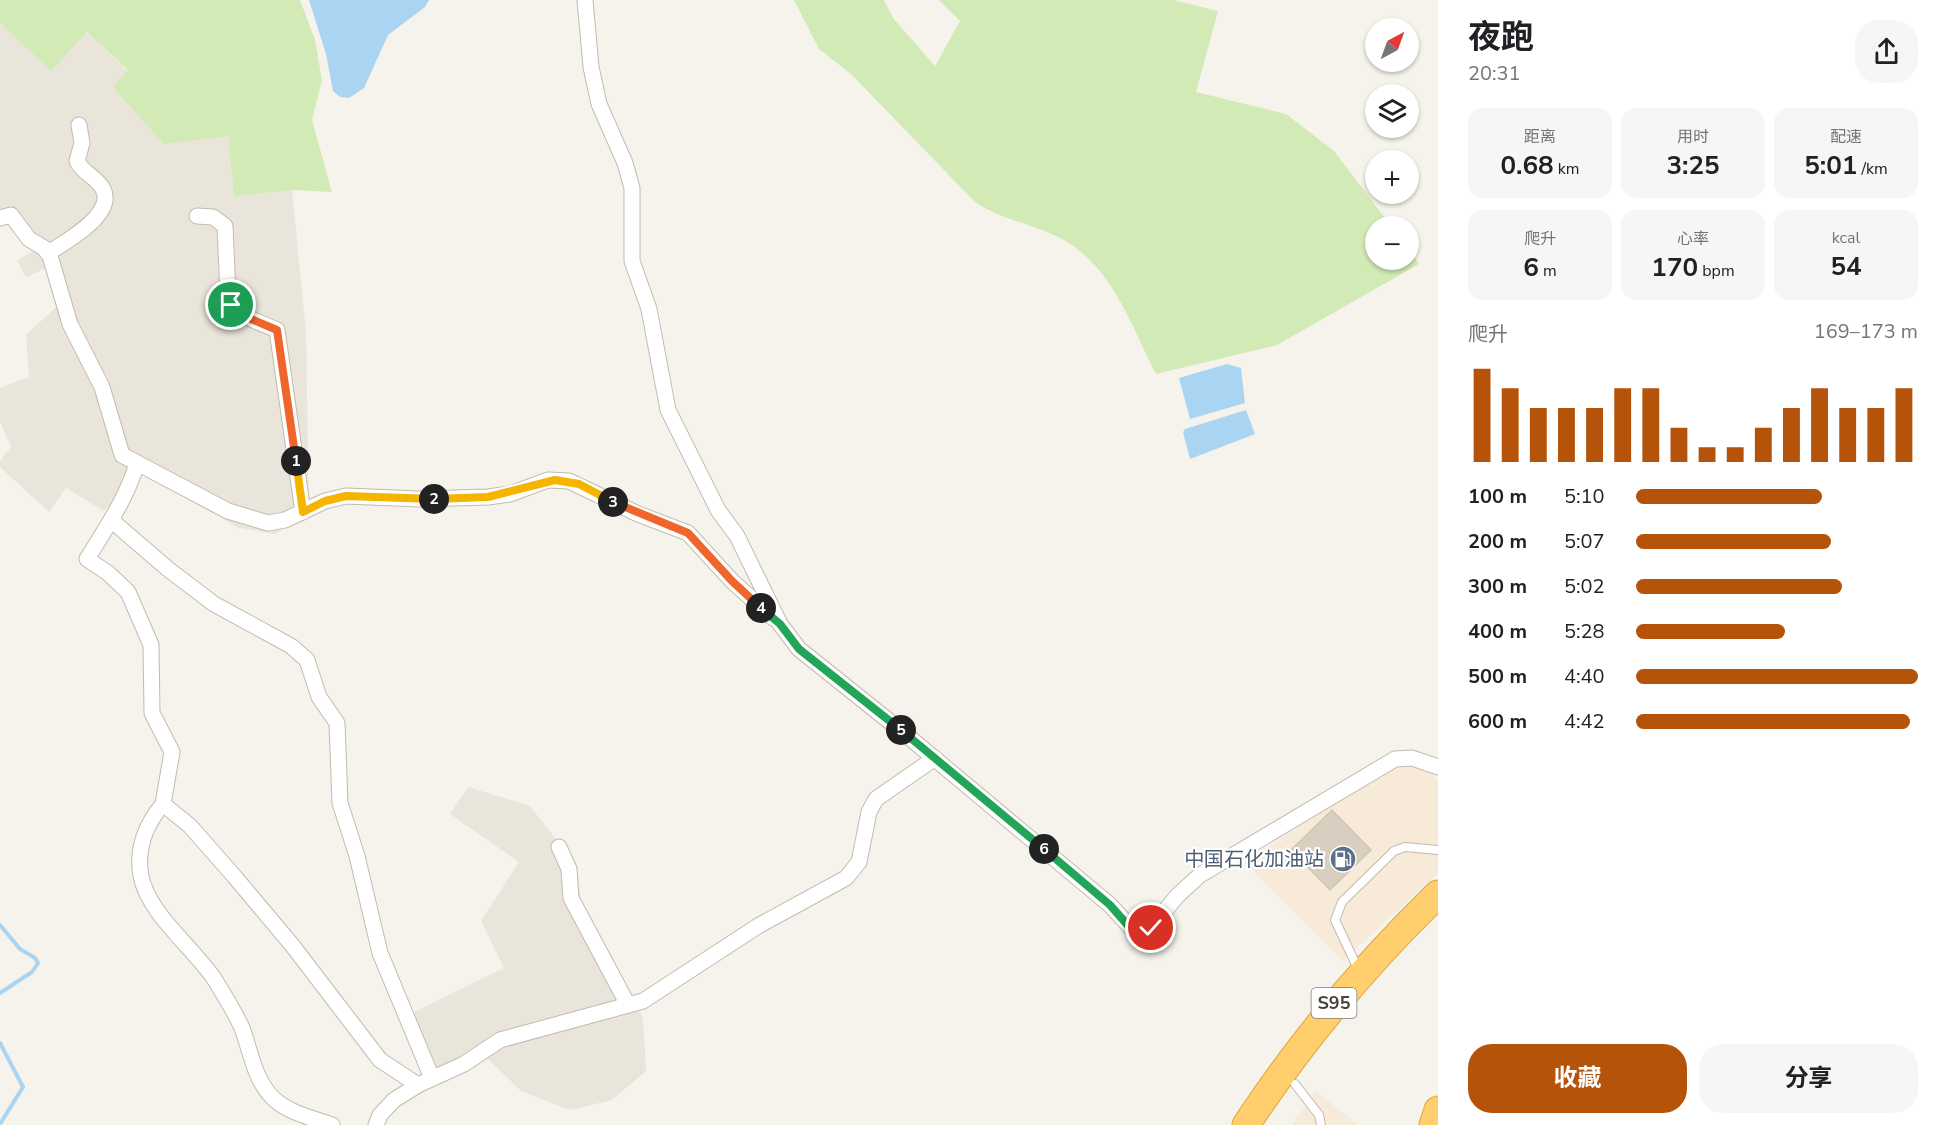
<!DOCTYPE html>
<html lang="zh">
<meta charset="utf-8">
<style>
:root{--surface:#fff;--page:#f6f6f6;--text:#202124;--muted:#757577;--accent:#b45309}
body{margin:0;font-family:"Nunito Sans","Noto Sans SC",sans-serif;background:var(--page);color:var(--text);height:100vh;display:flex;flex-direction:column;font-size:22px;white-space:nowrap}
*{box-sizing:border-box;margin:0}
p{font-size:20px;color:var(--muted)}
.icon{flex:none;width:33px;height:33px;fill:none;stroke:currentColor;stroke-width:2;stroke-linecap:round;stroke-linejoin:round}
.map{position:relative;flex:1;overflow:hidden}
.details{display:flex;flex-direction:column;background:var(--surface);width:510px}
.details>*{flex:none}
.needle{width:39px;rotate:41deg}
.tools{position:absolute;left:1365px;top:18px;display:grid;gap:12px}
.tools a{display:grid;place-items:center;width:54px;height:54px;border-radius:50%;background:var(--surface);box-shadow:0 2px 4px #0004;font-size:30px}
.pin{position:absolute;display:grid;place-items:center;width:51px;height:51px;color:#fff;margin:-26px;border:3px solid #fff;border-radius:50%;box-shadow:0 2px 6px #0007}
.km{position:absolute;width:30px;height:30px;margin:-15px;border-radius:50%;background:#222;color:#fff;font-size:16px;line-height:30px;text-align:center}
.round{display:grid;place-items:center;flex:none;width:63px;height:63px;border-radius:24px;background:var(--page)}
.overview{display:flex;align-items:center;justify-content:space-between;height:102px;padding:0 30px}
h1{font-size:33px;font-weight:700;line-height:45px}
.stats{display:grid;grid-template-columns:repeat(3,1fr);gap:9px;height:102px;padding:6px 30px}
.stats div{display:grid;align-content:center;border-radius:15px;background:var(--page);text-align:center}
.stats b{font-size:26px;font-weight:700}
.stats small{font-size:16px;font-weight:400}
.stats p{font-size:16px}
.chart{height:168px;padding:12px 30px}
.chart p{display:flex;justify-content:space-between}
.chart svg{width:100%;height:108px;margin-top:6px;stroke:var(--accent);stroke-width:6}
.primary-button{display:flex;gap:12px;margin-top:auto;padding:12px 30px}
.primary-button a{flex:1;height:69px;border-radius:24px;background:var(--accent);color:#fff;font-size:24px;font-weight:700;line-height:69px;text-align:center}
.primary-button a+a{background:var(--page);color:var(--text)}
ul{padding:0 30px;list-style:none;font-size:20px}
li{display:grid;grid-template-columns:96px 72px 1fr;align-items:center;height:45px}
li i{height:15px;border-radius:8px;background:var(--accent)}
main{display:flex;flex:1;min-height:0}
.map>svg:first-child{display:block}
.residential{fill:#eae5da}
.commercial{fill:#f7ead8}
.green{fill:#d2eab5}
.water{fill:#a9d4f2}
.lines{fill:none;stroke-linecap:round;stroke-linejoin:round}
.stream{stroke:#a9d4f2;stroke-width:4}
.building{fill:#d8cfc1;stroke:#d3c7b4;stroke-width:1.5}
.lane-casing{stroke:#c2bbae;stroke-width:10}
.street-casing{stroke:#c2bbae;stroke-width:17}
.highway-casing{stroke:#e0a43c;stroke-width:29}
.lane{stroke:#fff;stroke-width:8}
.street{stroke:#fff;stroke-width:15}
.highway{stroke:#ffcf6e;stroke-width:27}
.split-1-casing{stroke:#fff;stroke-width:12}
.split-2-casing{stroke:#fff;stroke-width:12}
.split-3-casing{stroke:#fff;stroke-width:12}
.split-4-casing{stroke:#fff;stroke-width:12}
.split-5-casing{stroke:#fff;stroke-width:12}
.split-6-casing{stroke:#fff;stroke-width:12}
.split-7-casing{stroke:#fff;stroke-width:12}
.split-1{stroke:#f0652b;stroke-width:8}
.split-2{stroke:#f5b400;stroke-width:8}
.split-3{stroke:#f5b400;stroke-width:8}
.split-4{stroke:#f0652b;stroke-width:8}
.split-5{stroke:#22a559;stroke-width:8}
.split-6{stroke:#22a559;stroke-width:8}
.split-7{stroke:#22a559;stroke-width:8}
.labels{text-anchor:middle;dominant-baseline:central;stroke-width:4.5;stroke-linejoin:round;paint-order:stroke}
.shield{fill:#fff;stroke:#817c74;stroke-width:1.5}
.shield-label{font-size:18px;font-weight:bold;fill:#4b4439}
.service-label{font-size:20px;fill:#4e5e75;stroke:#fff;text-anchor:end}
</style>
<main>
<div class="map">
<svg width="1438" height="1125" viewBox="0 0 1438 1125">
<rect width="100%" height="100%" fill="#f6f3ec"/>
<g class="residential">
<path d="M0 23 51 70 87 32 128 71 228 136 234 195 292 190 306 332 309 513 275 534 239 528 141 473 104 511 66 488 49 512 0 467V461L11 447 0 422V388L29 377 26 335 56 307 46 268 26 277 17 261 34 250 9 222 0 223Z"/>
<path d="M468 787 530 806 577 866 581 902 643 1018 646 1071 612 1100 570 1110 521 1091 486 1057 440 1081 412 1013 504 968 481 921 519 862 450 814Z"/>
</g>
<g class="commercial">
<path d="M1399 762 1423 765 1438 780V874L1342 961 1245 862Z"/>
<path d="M1316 1091 1358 1125H1292Z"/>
</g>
<g class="green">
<path d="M0 0H300L315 40 322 80 312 120 332 192 292 190 234 196 228 136 164 144 113 87 128 70 87 32 51 71 0 23Z"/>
<path d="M794 0H884L893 18 935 66 960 21 939 0H1174L1218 11 1196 92 1286 114 1334 151 1391 226H1376V260H1408L1409 250 1419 264 1277 345 1156 374C1132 327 1112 267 1064 240 1035 224 1003 221 975 202L851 74 819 49Z"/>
</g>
<g class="water">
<path d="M309 0H429L425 7 388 35 364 88 349 98 340 97 333 91 326 54Z"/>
<path d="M1227 364 1241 368 1245 403 1190 419 1179 378Z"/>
<path d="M1246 410 1255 434 1190 459 1183 432 1185 429Z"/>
</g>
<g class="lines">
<g class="stream">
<path d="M0 925 20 949 35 958 38 963 32 972 0 993"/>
<path d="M0 1043 23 1087 0 1124"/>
</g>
</g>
<path class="building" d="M1332 810 1371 850 1330 890 1291 850Z"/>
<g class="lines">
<defs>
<g id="lane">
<path d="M1359 971 1335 920 1342 902 1394 851 1405 847 1438 850"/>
<path d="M1295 1084 1319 1115 1321 1125"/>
</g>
<g id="street">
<path d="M585 0 591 67 599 104 625 163 632 188V261L649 309 668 410 718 510 737 536 780 624 799 649 904 733 1110 905 1132 929 1138 933 1151 928 1177 896 1200 875 1395 759 1412 758 1438 767"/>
<path d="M197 216 213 217 225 226 228 295C234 317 258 321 277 330L303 512"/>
<path d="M0 218 11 215 29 239 44 248 50 256 70 324 102 387 122 455 228 511 268 523 285 520 325 501 346 496 419 499 488 497 510 494 548 480 569 481 638 514 688 533 732 581 773 618"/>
<path d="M48 253C66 242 116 214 103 189 97 177 82 173 77 161L82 143 79 125"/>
<path d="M137 463C127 498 106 528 87 559L108 573 128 592 151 645 152 713 172 752 163 804 190 826 234 876 292 945 380 1060 418 1085"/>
<path d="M111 520 168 569 214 604 291 646 307 660 319 697 337 723 340 803 357 856 380 953 432 1078"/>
<path d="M163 804C146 824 136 849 141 876 148 914 195 949 215 980 224 995 235 1012 242 1028 251 1052 254 1080 274 1099 289 1113 313 1118 332 1125"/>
<path d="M559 847 569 869 571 898 628 1005"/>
<path d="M376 1125 380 1115 394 1100 418 1085 464 1064 500 1040 643 1001 758 926 846 878 859 862 869 812 876 799 935 758"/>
</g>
<g id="highway">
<path d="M1246 1125C1302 1040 1365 965 1438 894"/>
<path d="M1433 1125 1438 1110"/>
</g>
</defs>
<use href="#lane" class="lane-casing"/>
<use href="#street" class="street-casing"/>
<use href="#highway" class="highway-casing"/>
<use href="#lane" class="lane"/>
<use href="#street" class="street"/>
<use href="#highway" class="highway"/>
</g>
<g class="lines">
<defs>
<path id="split-1" d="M231 305 244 316 277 330 296 461"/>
<path id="split-2" d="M296 461 303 512 325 501 346 496 434 499"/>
<path id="split-3" d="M434 499 488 497 555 480 579 484 613 502"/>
<path id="split-4" d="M613 502 688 533 732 581 761 608"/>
<path id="split-5" d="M761 608 780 624 799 649 901 730"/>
<path id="split-6" d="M901 730 1044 849"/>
<path id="split-7" d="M1044 849 1110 905 1132 930 1142 933 1151 928"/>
</defs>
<use href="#split-1" class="split-1-casing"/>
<use href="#split-2" class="split-2-casing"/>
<use href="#split-3" class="split-3-casing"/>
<use href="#split-4" class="split-4-casing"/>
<use href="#split-5" class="split-5-casing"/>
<use href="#split-6" class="split-6-casing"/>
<use href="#split-7" class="split-7-casing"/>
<use href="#split-1" class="split-1"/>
<use href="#split-2" class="split-2"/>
<use href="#split-3" class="split-3"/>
<use href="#split-4" class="split-4"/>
<use href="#split-5" class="split-5"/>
<use href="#split-6" class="split-6"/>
<use href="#split-7" class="split-7"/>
</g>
<defs>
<symbol id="fuel-disc" viewBox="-11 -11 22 22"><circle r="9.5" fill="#5c6f8a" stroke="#fff"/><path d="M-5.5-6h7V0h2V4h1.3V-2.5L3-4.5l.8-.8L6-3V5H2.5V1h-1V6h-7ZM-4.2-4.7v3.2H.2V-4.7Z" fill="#fff"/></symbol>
</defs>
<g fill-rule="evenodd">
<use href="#fuel-disc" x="1328" y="844" width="30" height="30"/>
</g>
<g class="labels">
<rect class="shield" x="1311.5" y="988" width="45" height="30" rx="4.5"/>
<g class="shield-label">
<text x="1334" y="1003">S95</text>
</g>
<g class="service-label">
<text x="1324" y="859">中国石化加油站</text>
</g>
</g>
</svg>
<div class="tools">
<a><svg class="needle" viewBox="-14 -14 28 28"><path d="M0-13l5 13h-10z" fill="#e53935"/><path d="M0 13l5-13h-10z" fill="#757577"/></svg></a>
<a><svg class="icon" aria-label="layers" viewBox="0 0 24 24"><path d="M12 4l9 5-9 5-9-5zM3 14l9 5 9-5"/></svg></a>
<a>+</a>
<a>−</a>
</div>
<div class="pin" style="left:231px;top:305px;background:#1e9e55"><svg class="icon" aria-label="arrive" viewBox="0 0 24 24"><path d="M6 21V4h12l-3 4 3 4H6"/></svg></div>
<div class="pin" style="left:1151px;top:928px;background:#d93025"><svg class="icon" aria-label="check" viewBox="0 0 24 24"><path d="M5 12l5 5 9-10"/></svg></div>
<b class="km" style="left:296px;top:461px">1</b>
<b class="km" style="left:434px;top:499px">2</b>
<b class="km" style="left:613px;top:502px">3</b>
<b class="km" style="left:761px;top:608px">4</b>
<b class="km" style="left:901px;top:730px">5</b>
<b class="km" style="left:1044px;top:849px">6</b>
</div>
<section class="details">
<div class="overview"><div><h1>夜跑</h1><p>20:31</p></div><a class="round"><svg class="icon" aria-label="share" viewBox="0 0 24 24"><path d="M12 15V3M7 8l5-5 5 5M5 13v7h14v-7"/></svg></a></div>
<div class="stats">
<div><p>距离</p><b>0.68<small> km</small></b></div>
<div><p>用时</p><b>3:25</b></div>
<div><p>配速</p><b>5:01<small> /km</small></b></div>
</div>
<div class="stats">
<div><p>爬升</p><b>6<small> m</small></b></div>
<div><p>心率</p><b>170<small> bpm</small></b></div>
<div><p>kcal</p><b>54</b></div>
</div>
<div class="chart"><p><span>爬升</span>169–173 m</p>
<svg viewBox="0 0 160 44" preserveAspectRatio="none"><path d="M5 44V6M15 44V14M25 44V22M35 44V22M45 44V22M55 44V14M65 44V14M75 44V30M85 44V38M95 44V38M105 44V30M115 44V22M125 44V14M135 44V22M145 44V22M155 44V14"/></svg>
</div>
<ul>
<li><b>100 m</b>5:10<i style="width:66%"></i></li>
<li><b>200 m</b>5:07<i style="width:69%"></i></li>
<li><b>300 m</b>5:02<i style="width:73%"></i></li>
<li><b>400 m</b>5:28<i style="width:53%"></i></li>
<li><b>500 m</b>4:40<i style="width:100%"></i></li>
<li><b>600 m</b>4:42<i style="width:97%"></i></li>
</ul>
<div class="primary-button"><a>收藏</a><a>分享</a></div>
</section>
</main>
